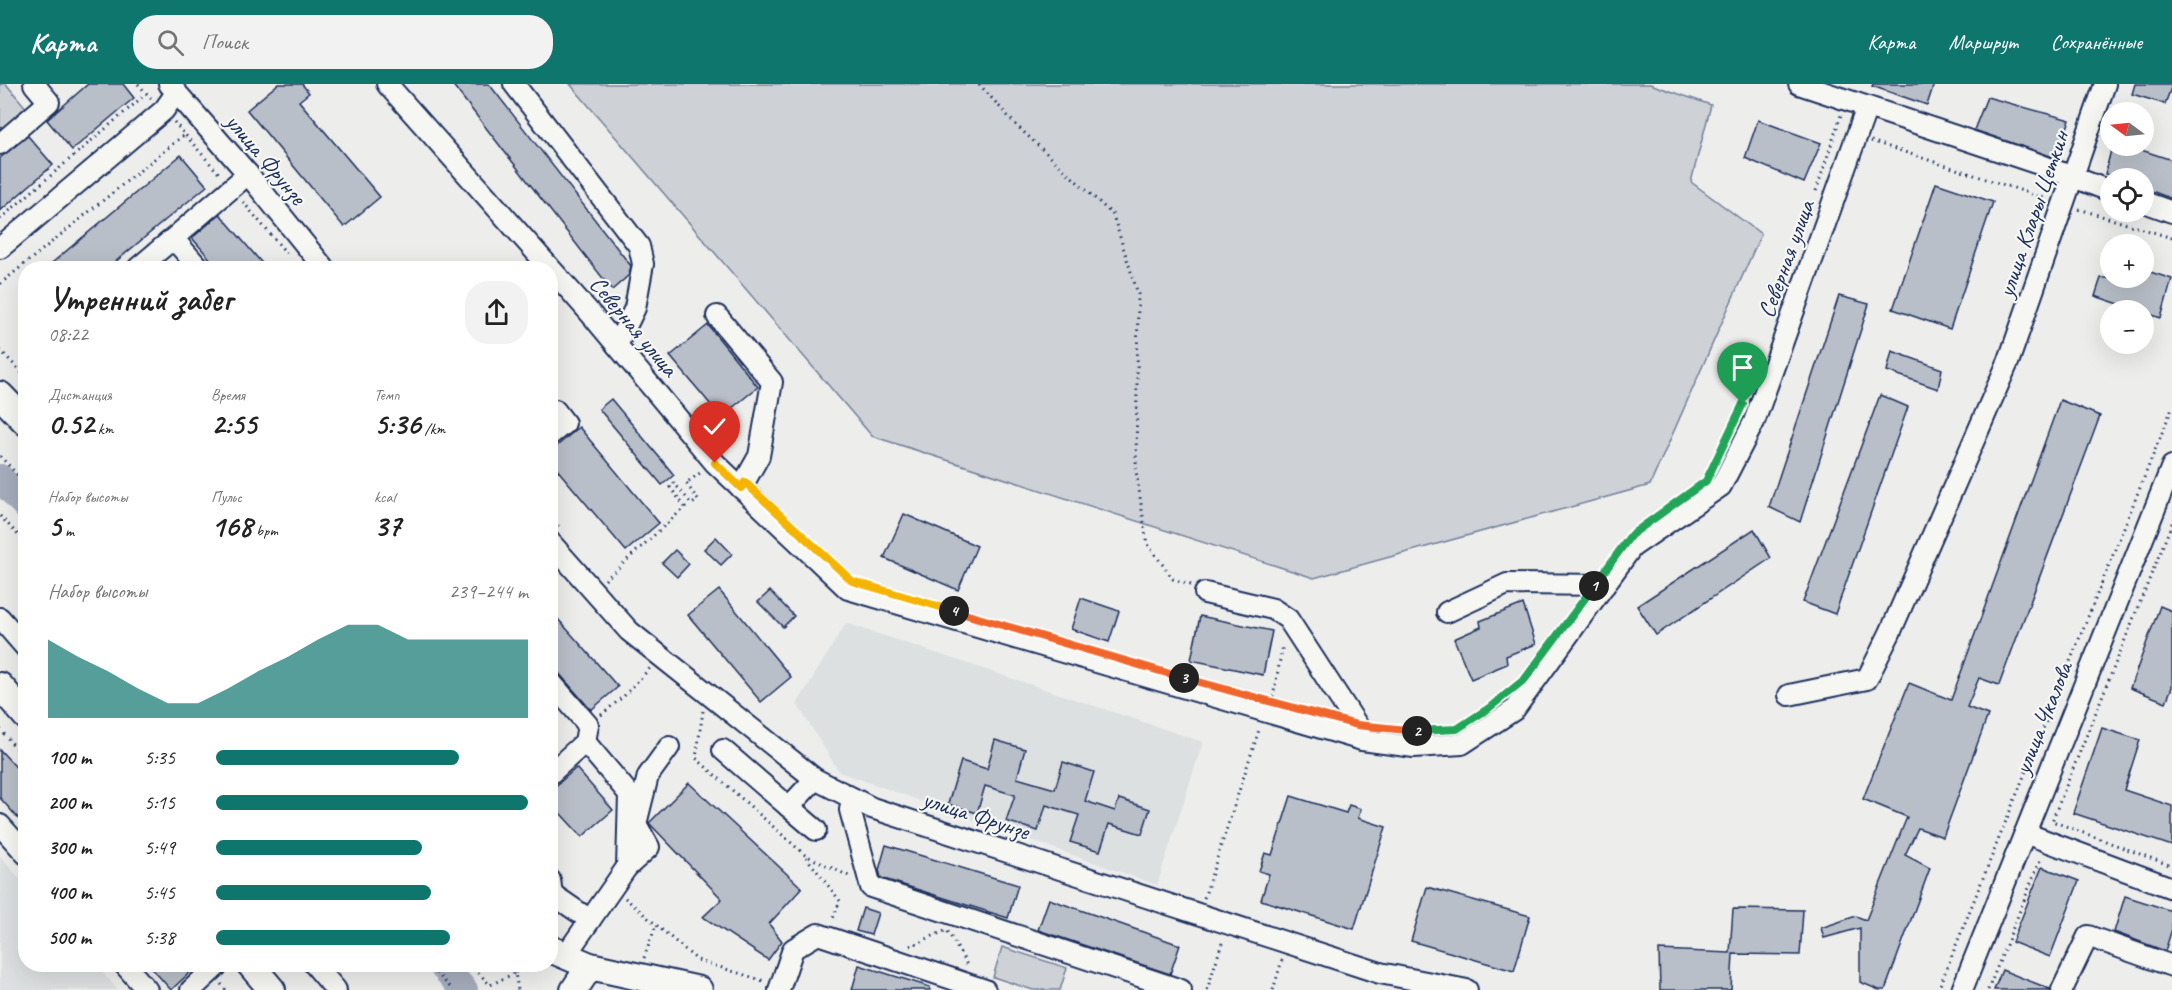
<!DOCTYPE html>
<html lang="ru">
<meta charset="utf-8">
<style>
:root{--surface:#fff;--page:#f2f2f2;--text:#222;--muted:#767676;--accent:#0f766e}
body{margin:0;font-family:Caveat,sans-serif;background:var(--page);color:var(--text);height:100vh;display:flex;flex-direction:column;font-size:22px;white-space:nowrap}
*{box-sizing:border-box;margin:0}
p{font-size:20px;color:var(--muted)}
.icon{flex:none;width:33px;height:33px;fill:none;stroke:currentColor;stroke-width:2;stroke-linecap:round;stroke-linejoin:round}
.map{position:relative;flex:1;overflow:hidden}
.details{position:absolute;left:18px;top:177px;width:540px;height:711px;display:flex;flex-direction:column;background:var(--surface);border-radius:24px;box-shadow:0 6px 24px #0002}
.details>*{flex:none}
.needle{width:39px;rotate:285deg}
.controls{position:absolute;left:2100px;top:18px;display:grid;gap:12px}
.controls a{display:grid;place-items:center;width:54px;height:54px;border-radius:50%;background:var(--surface);box-shadow:0 6px 24px #0002;font-size:30px}
.pin{position:absolute;display:grid;place-items:center;width:51px;height:51px;color:#fff;margin:-62px -26px;border-radius:50% 50% 50% 0;rotate:-45deg;box-shadow:0 0 6px #0007}
.pin .icon{rotate:45deg}
.km{position:absolute;width:30px;height:30px;margin:-15px;border-radius:50%;background:#222;color:#fff;font-size:16px;line-height:30px;text-align:center}
.round{display:grid;place-items:center;flex:none;width:63px;height:63px;border-radius:24px;background:var(--page)}
.summary{display:flex;align-items:center;justify-content:space-between;height:102px;padding:0 30px}
h1{font-size:33px;font-weight:800;line-height:45px}
.figures{display:grid;grid-template-columns:repeat(3,1fr);gap:9px;height:102px;padding:6px 30px}
.figures div{display:grid;align-content:center}
.figures b{font-size:30px;font-weight:800}
.figures small{font-size:16px;font-weight:400}
.figures p{font-size:16px}
.chart{height:168px;padding:12px 30px}
.chart p{display:flex;justify-content:space-between}
.chart svg{width:100%;height:108px;margin-top:6px;fill:var(--accent);opacity:.7}
ul{padding:0 30px;list-style:none;font-size:20px}
li{display:grid;grid-template-columns:96px 72px 1fr;align-items:center;height:45px}
li i{height:15px;border-radius:8px;background:var(--accent)}
header{display:flex;align-items:center;gap:36px;box-sizing:border-box;height:84px;padding:0 30px;background:var(--accent);color:#fff}
header strong{font-size:28px}
nav{display:flex;gap:33px;margin-inline-start:auto;font-size:21px}
.search{width:420px;height:54px;background:var(--page);display:flex;align-items:center;gap:15px;box-sizing:border-box;padding:0 21px;border-radius:24px;color:var(--muted);font-size:22px}
.map>svg:first-child{display:block}
.built{fill:#dde0e1}
.green{fill:#ced2d7;stroke:#74809a;stroke-width:1.5}
.lines{fill:none;stroke-linecap:round;stroke-linejoin:round}
.river{stroke:#a5acbc;stroke-width:28}
.building{fill:#b9bfc8;stroke:#1b2f5e;stroke-width:1.5}
.minor-casing{stroke:#1b2f5e;stroke-width:24}
.major-casing{stroke:#1b2f5e;stroke-width:30}
.path{stroke:#1b2f5e;stroke-width:3;stroke-dasharray:1.5 4.5;stroke-linecap:butt}
.minor{stroke:#f6f6f2;stroke-width:20}
.major{stroke:#f6f6f2;stroke-width:26}
.split-1-casing{stroke:#fff;stroke-width:12}
.split-2-casing{stroke:#fff;stroke-width:12}
.split-3-casing{stroke:#fff;stroke-width:12}
.split-4-casing{stroke:#fff;stroke-width:12}
.split-5-casing{stroke:#fff;stroke-width:12}
.split-6-casing{stroke:#fff;stroke-width:12}
.split-1{stroke:#22a559;stroke-width:8}
.split-2{stroke:#22a559;stroke-width:8}
.split-3{stroke:#f0652b;stroke-width:8}
.split-4{stroke:#f0652b;stroke-width:8}
.split-5{stroke:#f5b400;stroke-width:8}
.split-6{stroke:#f5b400;stroke-width:8}
.labels{text-anchor:middle;dominant-baseline:central;stroke-width:4.5;stroke-linejoin:round;paint-order:stroke}
.street-label{font-size:24px;fill:#1b2f5e;stroke:#f6f6f2}
</style>
<header>
<strong>Карта</strong>
<div class="search"><svg class="icon" aria-label="search" viewBox="0 0 24 24"><circle cx="10" cy="10" r="6"/><path d="M15 15l6 6"/></svg>Поиск</div>
<nav><a>Карта</a><a>Маршрут</a><a>Сохранённые</a></nav>
</header>
<div class="map">
<svg width="2172" height="906" viewBox="0 0 2172 906">
<rect width="100%" height="100%" fill="#edeeec"/>
<filter id="ink" filterUnits="userSpaceOnUse"><feTurbulence type="fractalNoise" baseFrequency=".0167" numOctaves="2"/><feDisplacementMap in="SourceGraphic" scale="12" xChannelSelector="R" yChannelSelector="G"/><feConvolveMatrix kernelMatrix="1 2 1 2 8 2 1 2 1" color-interpolation-filters="sRGB"/></filter>
<g filter="url(#ink)">
<g class="built">
<path d="M846 539 1203 658 1157 801 839 688 797 620Z"/>
<path d="M0 772 25 801 26 880 96 881 118 906H0Z"/>
</g>
<g class="green">
<path d="M0 0H6L27 25 0 49Z"/>
<path d="M570 0H1650L1711 21 1691 98 1761 150 1650 401 1314 494 872 352Z"/>
<path d="M1002 863 1067 884 1060 906H1033L993 893Z"/>
</g>
<g class="lines">
<g class="river">
<path d="M0 394 26 422"/>
<path d="M441 880 464 906"/>
</g>
</g>
<g class="building">
<path d="M88 0H123L134 14 72 66 47 36Z"/>
<path d="M278 0H302L309 9 299 17 380 113 344 143 247 26Z"/>
<path d="M452 0H489L631 182 629 191 612 206Z"/>
<path d="M1873 0H1934L1927 21 1872 2Z"/>
<path d="M2135 0H2172V1L2165 20 2132 10Z"/>
<path d="M1987 13 2070 36 2056 74 1974 46Z"/>
<path d="M1758 36 1821 59 1804 99 1745 74Z"/>
<path d="M28 52 53 81 0 127V74Z"/>
<path d="M2112 62H2129L2172 76V115L2144 104V94H2117L2105 90Z"/>
<path d="M181 71 207 102 163 138 108 184H46Z"/>
<path d="M1936 99 1993 118 1950 245 1893 225Z"/>
<path d="M220 130 266 184H218L192 154Z"/>
<path d="M2144 186 2172 195 2161 234 2095 212 2101 194H2144Z"/>
<path d="M1839 212 1869 220 1800 438 1769 423Z"/>
<path d="M708 241 758 303 721 333 670 272Z"/>
<path d="M1892 267 1942 285 1938 305 1887 287Z"/>
<path d="M1880 311 1908 323 1835 530 1803 518Z"/>
<path d="M611 315 674 391 662 401 599 325Z"/>
<path d="M2060 316 2100 332 1999 601 1979 594 1967 623 1988 631 1943 753 1918 744 1905 771 1930 784 1885 906H1879L1860 898V844L1824 854 1821 844 1856 832 1866 836 1907 733 1863 715 1909 599 1951 616Z"/>
<path d="M579 343 659 439 626 467 550 377V368Z"/>
<path d="M904 430 977 462 958 506 884 474Z"/>
<path d="M1754 445 1771 474 1656 551 1637 522Z"/>
<path d="M716 453 732 470 721 481 704 465Z"/>
<path d="M675 466 689 480 677 493 662 479Z"/>
<path d="M719 506 791 593 761 618 688 531Z"/>
<path d="M770 507 794 532 783 543 758 518Z"/>
<path d="M1081 514 1119 527 1109 558 1071 545Z"/>
<path d="M1523 520 1536 560 1506 572 1507 580 1471 595 1454 555 1481 543 1480 537Z"/>
<path d="M2160 522 2172 527V603L2166 618 2130 604Z"/>
<path d="M550 526 618 603 591 626 550 579Z"/>
<path d="M1200 532 1272 547 1263 591 1191 576Z"/>
<path d="M2102 644 2140 656 2124 706 2172 722V762L2073 729Z"/>
<path d="M995 656 1025 665 1017 694 1055 705 1063 678 1094 688 1085 717 1115 727 1119 715 1150 725 1142 750 1109 740 1100 767 1070 758 1079 731 1046 721 1038 747 1006 737 1015 711 985 702 977 729 948 720 961 677 987 685Z"/>
<path d="M0 666 26 694V743L0 714Z"/>
<path d="M576 684 613 726 582 753 550 718V707Z"/>
<path d="M689 699 802 804 769 840 782 857 768 876 703 833 722 815 649 739Z"/>
<path d="M1291 712 1346 729 1349 721 1361 725 1358 734 1386 743 1354 845 1261 816 1269 790 1259 787 1265 769 1272 771Z"/>
<path d="M886 761 1018 801 1008 834 881 794 879 786Z"/>
<path d="M2042 783 2079 797 2050 873 2012 858Z"/>
<path d="M1427 803 1530 832 1514 887 1411 857Z"/>
<path d="M2125 812 2172 827V845L2165 867 2114 848Z"/>
<path d="M1049 815 1180 861 1170 890 1038 846Z"/>
<path d="M863 824 878 829 871 851 856 847Z"/>
<path d="M1733 825 1803 826 1800 871 1733 870 1731 906H1660L1659 866 1730 869Z"/>
<path d="M148 880H199L171 906Z"/>
<path d="M859 881 930 903V906H852Z"/>
<path d="M2002 886 2050 905V906H1994Z"/>
</g>
<g class="lines">
<defs>
<g id="minor">
<path d="M169 0 248 90 324 184"/>
<path d="M387 0 590 229 715 379 848 505 1362 656 1414 663 1462 660 1514 626 1632 463 1721 402 1754 338 1867 23"/>
<path d="M514 0 639 162 643 180 635 224 617 261"/>
<path d="M1799 0 2036 79 2110 107"/>
<path d="M0 60 49 18 34 0"/>
<path d="M2144 118 2172 128"/>
<path d="M169 158 248 90"/>
<path d="M0 164 164 26 176 9"/>
<path d="M138 184 169 158 179 161 199 184"/>
<path d="M717 232 772 298 759 372 741 404"/>
<path d="M550 351 565 339 555 326"/>
<path d="M550 458 629 547 815 695 872 724 1380 889 1467 906"/>
<path d="M1205 509 1273 525 1288 535 1357 641 1362 656"/>
<path d="M1447 528 1507 500 1605 501"/>
<path d="M0 534 26 564"/>
<path d="M550 597 588 641 585 658 550 690"/>
<path d="M1789 611 1867 595 1890 549 2009 276 2105 0"/>
<path d="M585 658 629 710 627 783"/>
<path d="M723 666 789 723 815 695"/>
<path d="M852 714 850 726 871 803 1181 906"/>
<path d="M789 723 816 746"/>
<path d="M0 741 26 770"/>
<path d="M2025 749 2172 804"/>
<path d="M550 796 552 810 590 836"/>
<path d="M565 872 627 783 649 763 636 740 648 692 669 663"/>
<path d="M124 880 147 906"/>
<path d="M314 880 336 906"/>
<path d="M191 906 219 880"/>
<path d="M779 906 793 865 818 850 985 906"/>
<path d="M1962 906 2172 382"/>
<path d="M2062 906 2088 852 2172 882"/>
</g>
<g id="major">
<path d="M0 311 26 338"/>
<path d="M0 602 26 632"/>
<path d="M550 865 590 882 699 906"/>
<path d="M250 880 272 906"/>
<path d="M574 906 590 882"/>
</g>
</defs>
<use href="#minor" class="minor-casing"/>
<use href="#major" class="major-casing"/>
<g class="path">
<path d="M138 0 151 14"/>
<path d="M979 0 1016 41 1113 131 1138 210 1136 387 1147 459 1173 495 1191 501"/>
<path d="M174 38 221 92"/>
<path d="M1871 57 2047 115"/>
<path d="M1816 107 1841 31"/>
<path d="M243 118 287 170"/>
<path d="M2079 125 2172 154"/>
<path d="M0 135 146 10"/>
<path d="M0 200 185 50"/>
<path d="M0 266 26 293"/>
<path d="M0 372 26 400"/>
<path d="M0 432 26 459"/>
<path d="M550 433 559 442"/>
<path d="M2172 439 2052 737 2172 782"/>
<path d="M605 496 685 423 670 403 674 399 692 420 698 416 686 399 700 389"/>
<path d="M1273 613 1283 560"/>
<path d="M703 627 696 674 805 771 851 793"/>
<path d="M601 631 624 612 650 584"/>
<path d="M0 645 26 676"/>
<path d="M806 773 840 817 832 837"/>
<path d="M625 814 697 876 764 897"/>
<path d="M1204 814 1260 643"/>
<path d="M910 862 947 846 967 881"/>
<path d="M644 874 656 841"/>
<path d="M428 880 453 906"/>
<path d="M470 880 490 901 515 889 518 906"/>
<path d="M515 889 521 880"/>
<path d="M221 900 226 906"/>
<path d="M1207 906 1223 856"/>
<path d="M1273 906 1282 876"/>
<path d="M1938 906 2172 324"/>
<path d="M1988 906 2041 774"/>
</g>
<use href="#minor" class="minor"/>
<use href="#major" class="major"/>
</g>
</g>
<g class="lines" filter="url(#ink)">
<defs>
<path id="split-1" d="M1594 502 1631 451 1706 397 1743 320"/>
<path id="split-2" d="M1417 647 1457 645 1489 624 1525 595 1594 502"/>
<path id="split-3" d="M1184 594 1357 641 1417 647"/>
<path id="split-4" d="M954 527 1184 594"/>
<path id="split-5" d="M753 406 852 497 954 527"/>
<path id="split-6" d="M715 379 741 404 745 398 753 406"/>
</defs>
<use href="#split-1" class="split-1-casing"/>
<use href="#split-2" class="split-2-casing"/>
<use href="#split-3" class="split-3-casing"/>
<use href="#split-4" class="split-4-casing"/>
<use href="#split-5" class="split-5-casing"/>
<use href="#split-6" class="split-6-casing"/>
<use href="#split-1" class="split-1"/>
<use href="#split-2" class="split-2"/>
<use href="#split-3" class="split-3"/>
<use href="#split-4" class="split-4"/>
<use href="#split-5" class="split-5"/>
<use href="#split-6" class="split-6"/>
</g>
<g class="labels">
<g class="street-label">
<text transform="translate(266 75) rotate(50)">улица Фрунзе</text>
<text transform="translate(2033 130) rotate(-71)">улица Клары Цеткин</text>
<text transform="translate(1786 175) rotate(-70)">Северная улица</text>
<text transform="translate(634 242) rotate(50)">Северная улица</text>
<text transform="translate(2043 634) rotate(-68)">улица Чкалова</text>
<text transform="translate(976 731) rotate(18)">улица Фрунзе</text>
</g>
</g>
</svg>
<div class="controls">
<a><svg class="needle" viewBox="-14 -14 28 28"><path d="M0-13l5 13h-10z" fill="#e53935"/><path d="M0 13l5-13h-10z" fill="#767676"/></svg></a>
<a><svg class="icon" aria-label="locate" viewBox="0 0 24 24"><circle cx="12" cy="12" r="6"/><path d="M12 2v4M12 18v4M2 12h4M18 12h4"/></svg></a>
<a>+</a>
<a>−</a>
</div>
<div class="pin" style="left:1743px;top:320px;background:#1e9e55"><svg class="icon" aria-label="arrive" viewBox="0 0 24 24"><path d="M6 21V4h12l-3 4 3 4H6"/></svg></div>
<div class="pin" style="left:715px;top:379px;background:#d93025"><svg class="icon" aria-label="check" viewBox="0 0 24 24"><path d="M5 12l5 5 9-10"/></svg></div>
<b class="km" style="left:1594px;top:502px">1</b>
<b class="km" style="left:1417px;top:647px">2</b>
<b class="km" style="left:1184px;top:594px">3</b>
<b class="km" style="left:954px;top:527px">4</b>
<section class="details">
<div class="summary"><div><h1>Утренний забег</h1><p>08:22</p></div><a class="round"><svg class="icon" aria-label="share" viewBox="0 0 24 24"><path d="M12 15V3M7 8l5-5 5 5M5 13v7h14v-7"/></svg></a></div>
<div class="figures">
<div><p>Дистанция</p><b>0.52<small> km</small></b></div>
<div><p>Время</p><b>2:55</b></div>
<div><p>Темп</p><b>5:36<small> /km</small></b></div>
</div>
<div class="figures">
<div><p>Набор высоты</p><b>5<small> m</small></b></div>
<div><p>Пульс</p><b>168<small> bpm</small></b></div>
<div><p>kcal</p><b>37</b></div>
</div>
<div class="chart"><p><span>Набор высоты</span>239–244 m</p>
<svg viewBox="0 0 160 44" preserveAspectRatio="none"><path d="M0 44V12L10 19L20 25L30 32L40 38L50 38L60 32L70 25L80 19L90 12L100 6L110 6L120 12L130 12L140 12L150 12L160 12V44z"/></svg>
</div>
<ul>
<li><b>100 m</b>5:35<i style="width:78%"></i></li>
<li><b>200 m</b>5:15<i style="width:100%"></i></li>
<li><b>300 m</b>5:49<i style="width:66%"></i></li>
<li><b>400 m</b>5:45<i style="width:69%"></i></li>
<li><b>500 m</b>5:38<i style="width:75%"></i></li>
</ul>
</section>
</div>
